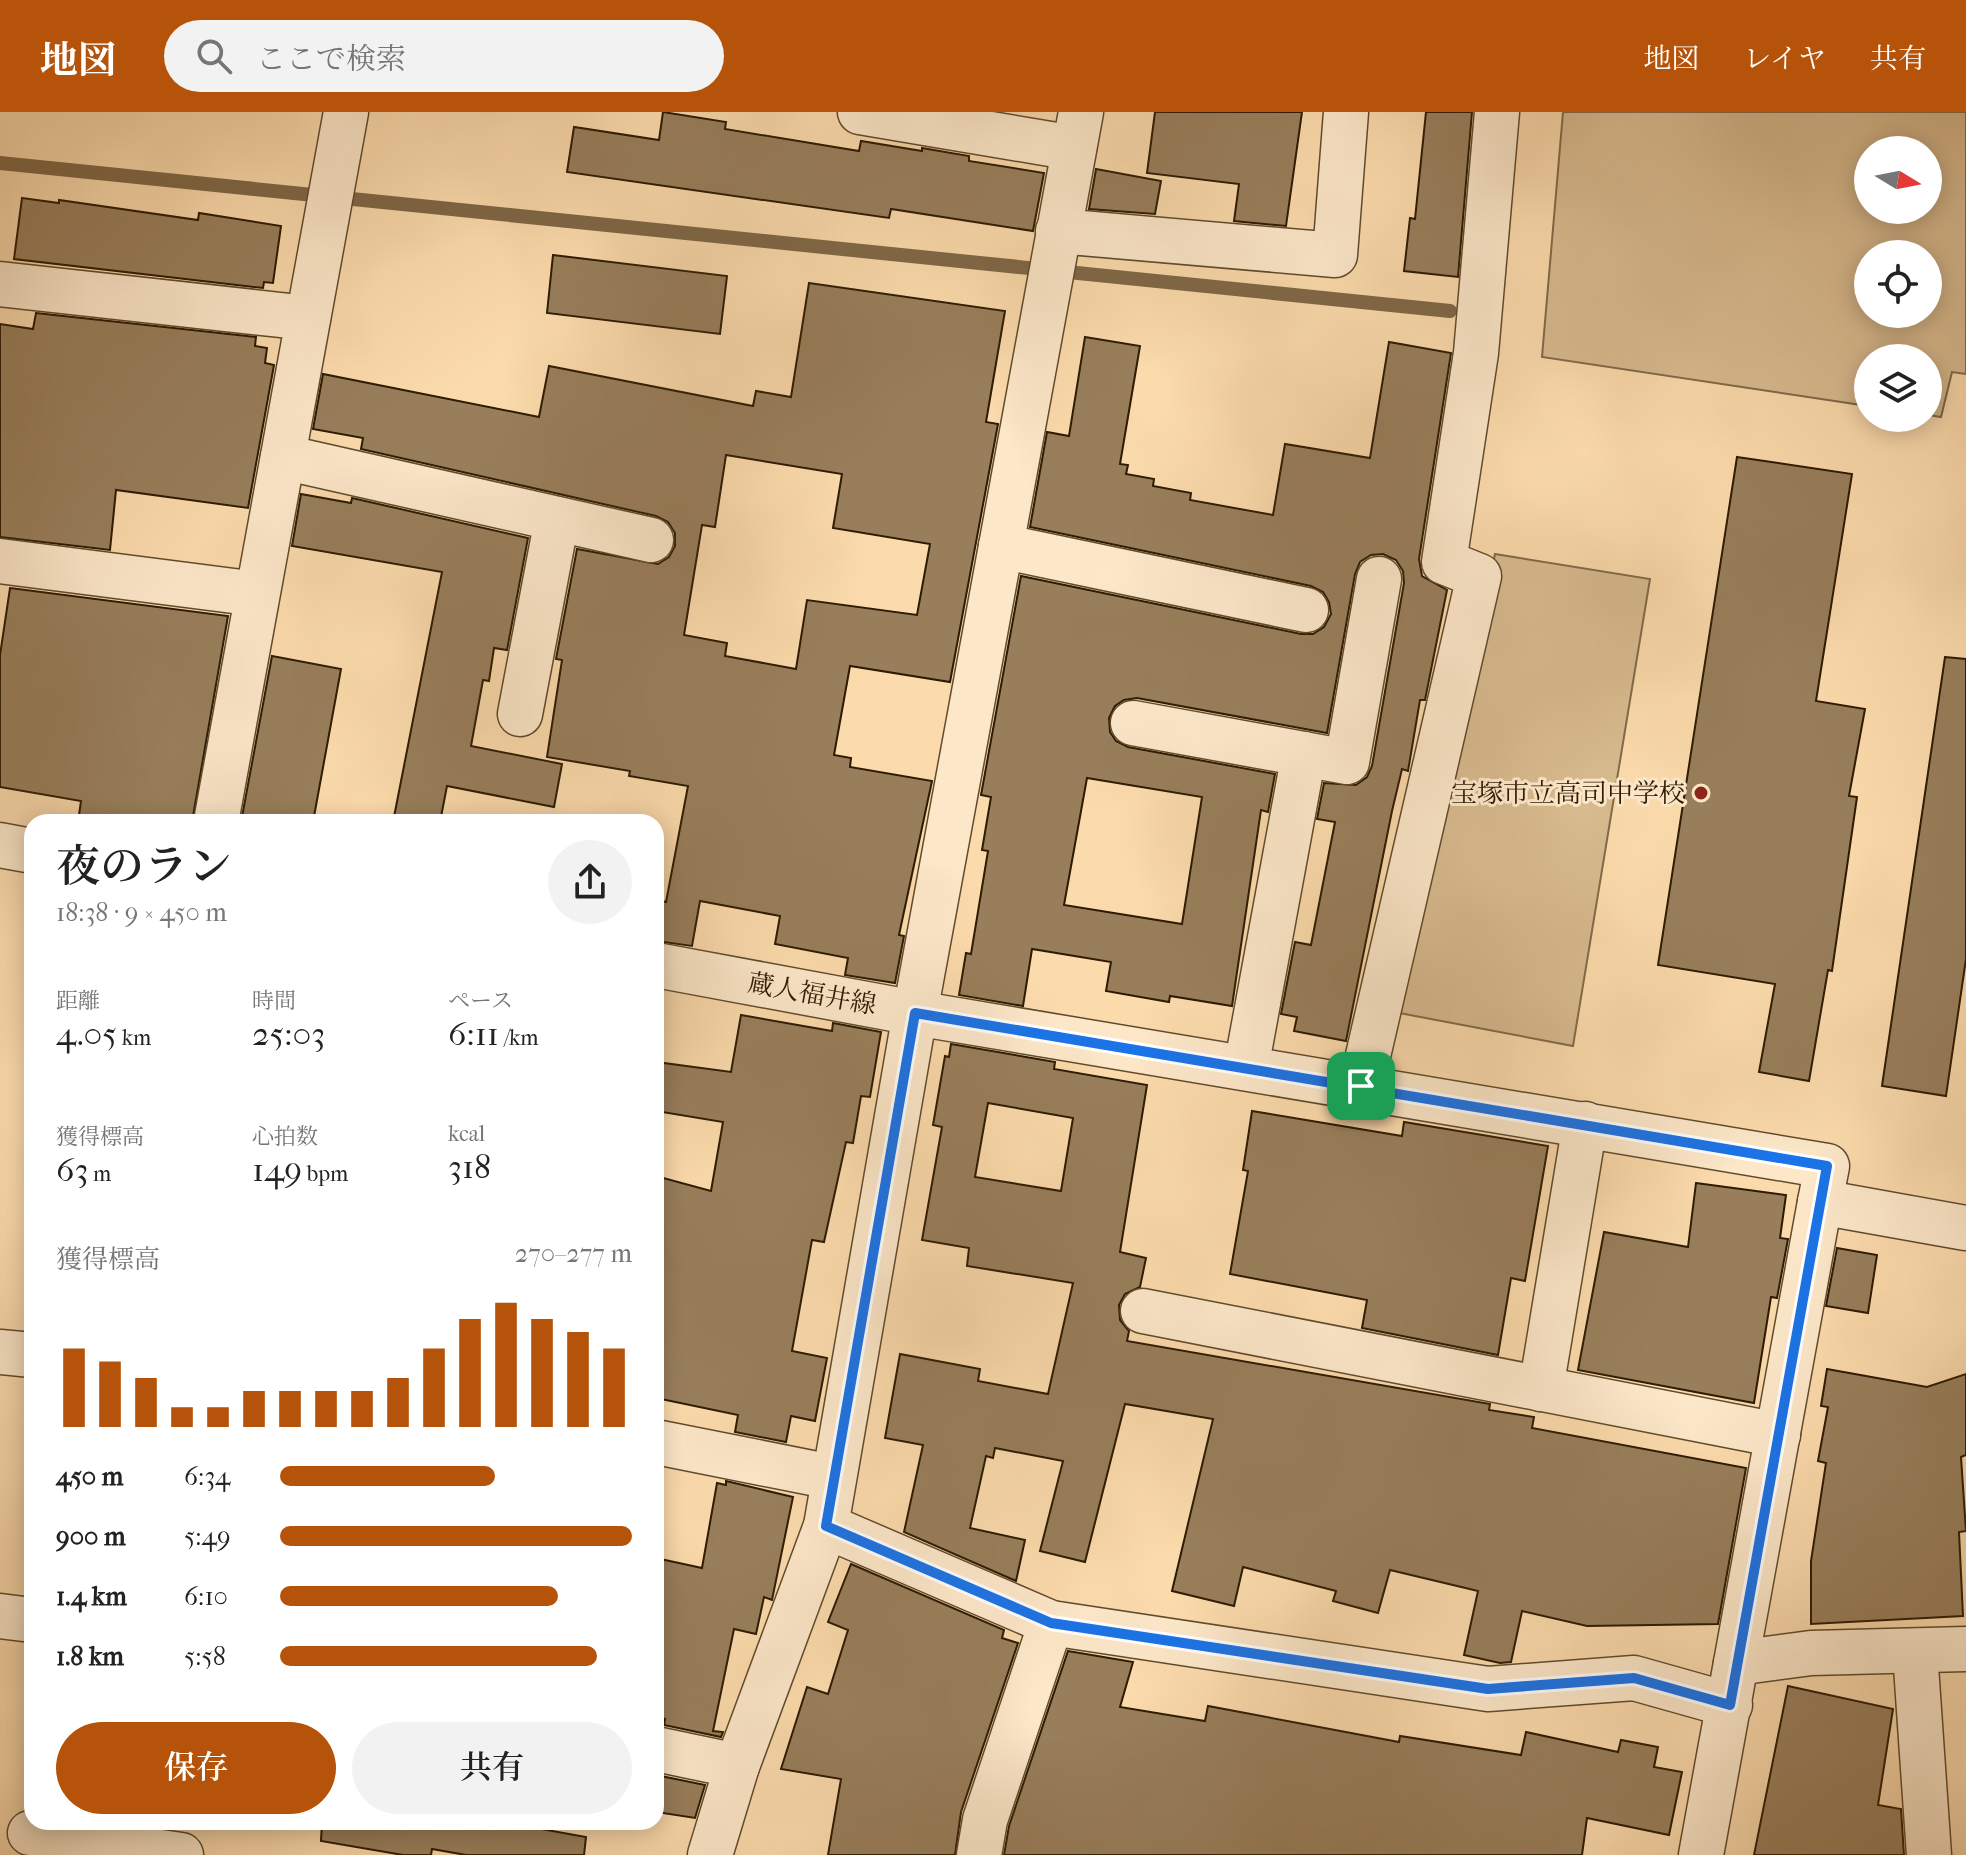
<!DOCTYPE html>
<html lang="ja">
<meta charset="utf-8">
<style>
:root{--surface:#fff;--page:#f2f2f2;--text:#222;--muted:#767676;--accent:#b45309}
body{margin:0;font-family:"IM FELL French Canon","Noto Serif JP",serif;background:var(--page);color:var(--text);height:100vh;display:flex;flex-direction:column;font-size:30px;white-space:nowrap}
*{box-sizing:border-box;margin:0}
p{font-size:26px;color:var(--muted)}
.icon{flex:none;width:44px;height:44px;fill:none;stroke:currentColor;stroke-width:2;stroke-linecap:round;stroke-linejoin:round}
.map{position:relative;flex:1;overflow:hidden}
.sheet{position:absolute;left:24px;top:702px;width:640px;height:1016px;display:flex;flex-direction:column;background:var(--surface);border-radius:24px;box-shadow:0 4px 20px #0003}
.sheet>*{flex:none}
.needle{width:52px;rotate:100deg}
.tools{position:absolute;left:1854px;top:24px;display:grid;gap:16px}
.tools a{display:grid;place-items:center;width:88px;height:88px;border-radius:50%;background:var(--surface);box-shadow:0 4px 20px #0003;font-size:40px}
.pin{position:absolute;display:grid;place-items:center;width:68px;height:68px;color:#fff;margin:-34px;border-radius:16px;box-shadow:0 4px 12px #0006}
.round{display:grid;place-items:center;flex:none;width:84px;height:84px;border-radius:42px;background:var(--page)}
.overview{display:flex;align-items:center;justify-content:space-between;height:136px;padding:0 32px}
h1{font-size:44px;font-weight:600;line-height:60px}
.stats{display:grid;grid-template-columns:repeat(3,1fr);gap:12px;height:136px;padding:8px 32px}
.stats div{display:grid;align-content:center}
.stats b{font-size:34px;font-weight:600}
.stats small{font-size:22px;font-weight:400}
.stats p{font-size:22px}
.chart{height:224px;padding:16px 32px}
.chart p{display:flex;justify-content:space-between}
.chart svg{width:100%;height:144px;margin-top:8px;stroke:var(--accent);stroke-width:6}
.action{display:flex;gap:16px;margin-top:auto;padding:16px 32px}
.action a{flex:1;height:92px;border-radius:48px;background:var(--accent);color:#fff;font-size:32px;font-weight:600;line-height:92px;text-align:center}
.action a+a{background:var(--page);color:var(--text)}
ul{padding:0 32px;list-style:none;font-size:26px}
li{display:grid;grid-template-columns:128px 96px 1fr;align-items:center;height:60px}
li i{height:20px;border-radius:10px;background:var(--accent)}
header{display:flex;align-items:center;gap:48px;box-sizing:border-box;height:112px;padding:0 40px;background:var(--accent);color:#fff}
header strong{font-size:38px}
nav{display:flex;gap:44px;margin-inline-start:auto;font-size:28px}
.search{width:560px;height:72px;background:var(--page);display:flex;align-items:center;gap:20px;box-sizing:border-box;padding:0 28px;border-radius:44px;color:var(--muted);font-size:30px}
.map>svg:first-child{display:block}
.green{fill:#d8ba8f;stroke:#826a49;stroke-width:2;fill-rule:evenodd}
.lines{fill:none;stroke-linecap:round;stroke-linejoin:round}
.stream{stroke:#7f6746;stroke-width:14}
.building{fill:#987e5b;stroke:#2d1b03;stroke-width:2;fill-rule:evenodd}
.minor-casing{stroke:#604b2d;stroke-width:47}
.minor{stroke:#fce7c9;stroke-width:44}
.route-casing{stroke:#fff;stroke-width:16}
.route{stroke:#1a73e8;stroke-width:10}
.poi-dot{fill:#8f2418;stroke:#fce7c9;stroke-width:3}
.labels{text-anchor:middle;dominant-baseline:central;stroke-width:6;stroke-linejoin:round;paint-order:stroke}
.poi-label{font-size:26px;fill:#2d1b03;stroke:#fce7c9;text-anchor:end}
.street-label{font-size:26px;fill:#2d1b03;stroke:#fce7c9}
</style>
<header>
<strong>地図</strong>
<div class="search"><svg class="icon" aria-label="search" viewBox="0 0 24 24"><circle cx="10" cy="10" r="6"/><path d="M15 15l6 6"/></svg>ここで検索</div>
<nav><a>地図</a><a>レイヤ</a><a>共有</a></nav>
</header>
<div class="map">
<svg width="1966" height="1743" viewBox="0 0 1966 1743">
<rect width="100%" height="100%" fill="#fbdaac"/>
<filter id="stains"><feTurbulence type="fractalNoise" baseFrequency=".0025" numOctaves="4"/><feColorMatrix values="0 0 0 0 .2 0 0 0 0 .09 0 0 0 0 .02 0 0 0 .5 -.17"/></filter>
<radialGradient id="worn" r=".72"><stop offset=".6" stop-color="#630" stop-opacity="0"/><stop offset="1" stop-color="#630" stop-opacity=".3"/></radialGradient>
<g class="green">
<path d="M1563 0H1966V262L1952 260 1941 305 1928 303V246H1868V294L1542 245ZM1868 38H1928V98H1868ZM1868 142H1928V202H1868Z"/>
<path d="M1495 442 1650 467 1573 934 1394 900Z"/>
</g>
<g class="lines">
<path class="stream" d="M0 51 1450 199"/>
</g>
<g class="building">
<path d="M663 0 726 10 725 17 859 39 861 29 922 39V36L969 44V49L1044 61 1033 119 891 97 889 106 567 60 574 15 659 28Z"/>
<path d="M1155 0H1302L1286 114 1234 109 1239 72 1147 61Z"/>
<path d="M1426 0H1472L1458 165 1404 159 1410 106 1415 107Z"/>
<path d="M1096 57 1161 69 1155 102 1089 97Z"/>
<path d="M22 86 59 91V88L198 108 199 101 281 114 273 171 264 170 263 176 14 147Z"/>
<path d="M553 143 727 164 720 222 547 201Z"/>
<path d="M809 171 1005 199 986 310 998 312 950 570 850 554 834 643 851 646 850 655 932 669 899 823 904 824 895 871 845 863 848 846 775 832 780 804 700 789 692 834 656 829V788L666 790 688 674 629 664 630 659 547 645 562 548 556 547 577 437 658 452 669 445 675 434V421L668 410 656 404 361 337 363 326 313 317 323 262 539 305 549 254 753 294 756 279 791 285ZM726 343 842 362 833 416 930 432 917 503 807 488 796 557 725 544 727 531 684 523 702 413 715 415Z"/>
<path d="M36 201 256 225 255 234 267 236 265 251 274 253 248 396 116 378 110 438 0 425V212L33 217Z"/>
<path d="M1085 225 1140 234 1120 352 1128 353 1126 362 1154 367 1153 374 1191 381 1190 388 1273 403 1285 332 1370 346 1389 230 1451 241 1419 447 1422 464 1447 478 1425 588H1420L1408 659 1402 657 1392 699 1346 929 1294 919 1297 905 1281 902 1295 830 1311 833 1335 710 1317 707 1324 671 1356 673 1367 665 1372 654 1404 471 1403 459 1396 448 1383 442 1371 443 1360 450 1355 462 1327 621 1137 586 1124 588 1115 594 1109 606 1110 620 1116 629 1128 635 1275 662 1268 700 1261 698 1232 894 1170 884 1169 890 1106 879 1111 850 1032 837 1023 894 959 883 966 841 971 842 988 739 982 738 991 685 981 683 1021 464 1301 522H1313L1324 515 1331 502 1329 490 1323 480 1311 474 1030 415 1047 320 1069 324ZM1087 666 1202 685 1182 812 1064 793Z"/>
<path d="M1737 345 1852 362 1816 589 1865 597 1849 684 1857 685 1832 859 1828 858 1809 969 1759 960 1775 872 1658 853Z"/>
<path d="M301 382 351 391 352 386 528 426 507 538 494 536 489 569 483 568 471 634 562 652 554 695 447 674 440 710H393L442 460 292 434Z"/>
<path d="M10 476 228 504 192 710H78L81 689 0 675V543Z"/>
<path d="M272 544 341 557 313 710H241Z"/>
<path d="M1945 545 1966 547V847L1946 984 1882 974Z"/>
<path d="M741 903 832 919 833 911 881 920 870 985 861 984 853 1031 846 1030 824 1130 812 1128 792 1239 827 1246 815 1309 791 1304 786 1330 735 1320 738 1303 656 1286V1064L711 1079 723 1010 656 999V950L731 960Z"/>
<path d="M951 932 1055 950 1054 957 1147 973 1120 1140 1146 1146 1140 1175 1125 1182 1119 1193 1120 1208 1129 1219 1127 1229 1490 1292 1489 1298 1534 1305 1532 1316 1746 1356 1718 1512 1587 1514 1522 1499 1511 1550 1500 1551 1464 1543 1478 1479 1390 1458 1378 1501 1333 1489 1336 1479 1243 1455 1234 1494 1172 1479 1213 1307 1125 1292 1085 1450 1040 1439 1063 1349 995 1336 993 1346 986 1344 970 1416 1025 1428 1016 1469 904 1420 923 1333 885 1326 900 1242 980 1257 978 1269 1048 1282 1073 1171 967 1154 969 1136 922 1128 942 1015 933 1013 945 944 949 945ZM988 991 1073 1006 1061 1079 975 1065Z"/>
<path d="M1252 999 1402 1024 1404 1010 1548 1034 1525 1169 1511 1166 1498 1243 1362 1216 1367 1188 1230 1162 1248 1059 1243 1058Z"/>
<path d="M1696 1071 1786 1083 1780 1126 1788 1127 1777 1186 1771 1185 1754 1291 1578 1258 1604 1120 1688 1135Z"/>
<path d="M1837 1136 1877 1143 1868 1201 1826 1194Z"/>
<path d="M1827 1257 1927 1275 1966 1262V1343L1961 1345 1966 1419 1959 1420 1963 1504 1811 1512V1449L1826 1351 1818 1349 1828 1295 1821 1294Z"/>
<path d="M726 1369 793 1385 772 1488 764 1485 756 1522 734 1517 713 1619 723 1620 721 1625 664 1613 665 1607 656 1606V1446L702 1456 717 1371 726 1373Z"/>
<path d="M851 1452 1004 1518 1002 1526 1018 1531 961 1700 955 1743H828L841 1667 781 1657 807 1575 828 1582 848 1518 828 1510Z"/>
<path d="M1068 1539 1133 1550 1120 1595 1205 1609 1208 1594 1399 1630 1400 1624 1521 1643 1526 1620 1618 1640 1621 1628 1658 1635 1654 1655 1682 1660 1669 1723 1587 1706 1582 1743H1004L1009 1714Z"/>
<path d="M1788 1574 1893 1597 1878 1693 1901 1697 1904 1743H1754Z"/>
<path d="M656 1663 705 1673 695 1706 656 1700Z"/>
<path d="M322 1710H503L586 1725 584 1743H466L432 1737 431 1743H403L321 1729Z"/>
</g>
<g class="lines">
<defs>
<g id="minor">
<path d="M860 0 1074 36"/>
<path d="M1058 119 1335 143 1346 0"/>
<path d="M0 172 308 206"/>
<path d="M283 345 651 428"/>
<path d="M1001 434 1306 498"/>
<path d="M0 449 257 482"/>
<path d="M520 602 557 407"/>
<path d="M1133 611 1347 650 1379 467"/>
<path d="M216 710 346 0"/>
<path d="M0 733 32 739"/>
<path d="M656 853 915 901 1827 1054 1820 1090 1966 1116"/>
<path d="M1246 956 1304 642"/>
<path d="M1361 974 1479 464 1444 450 1476 241 1497 0"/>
<path d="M1143 1199 1778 1323"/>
<path d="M0 1240 32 1243"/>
<path d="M1541 1277 1585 1012"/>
<path d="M656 1330 832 1365"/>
<path d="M826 1414 1051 1511 1488 1577 1634 1566 1730 1593"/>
<path d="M0 1504 32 1508"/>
<path d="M1915 1540 1929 1743"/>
<path d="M1736 1551 1811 1541 1966 1537"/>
<path d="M656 1637 737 1654"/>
<path d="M30 1721 181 1743"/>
<path d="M710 1743 737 1654 826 1414 915 901 1081 0"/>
<path d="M979 1743 985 1708 1051 1511"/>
<path d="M1701 1743 1820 1090"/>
</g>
</defs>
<use href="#minor" class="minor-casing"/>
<use href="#minor" class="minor"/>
</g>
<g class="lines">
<defs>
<path id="route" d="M915 901 1827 1054 1730 1593 1634 1566 1488 1577 1051 1511 826 1414Z"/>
</defs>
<use href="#route" class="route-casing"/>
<use href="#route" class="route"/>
</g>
<circle class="poi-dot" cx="1701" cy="681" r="8"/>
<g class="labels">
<g class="poi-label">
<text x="1685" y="681">宝塚市立高司中学校</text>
</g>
<g class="street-label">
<text transform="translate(812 882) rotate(10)">蔵人福井線</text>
</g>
</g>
<rect width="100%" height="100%" filter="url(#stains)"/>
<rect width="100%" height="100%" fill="url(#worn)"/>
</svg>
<div class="tools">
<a><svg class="needle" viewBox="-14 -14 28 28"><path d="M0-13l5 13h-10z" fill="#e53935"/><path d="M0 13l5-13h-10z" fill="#767676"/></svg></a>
<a><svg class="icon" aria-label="locate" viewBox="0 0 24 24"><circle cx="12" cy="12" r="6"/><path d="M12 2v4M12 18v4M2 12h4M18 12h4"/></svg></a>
<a><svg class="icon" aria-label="layers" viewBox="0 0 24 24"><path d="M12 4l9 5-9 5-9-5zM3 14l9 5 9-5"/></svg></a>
</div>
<div class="pin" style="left:1361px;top:974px;background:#1e9e55"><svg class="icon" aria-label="arrive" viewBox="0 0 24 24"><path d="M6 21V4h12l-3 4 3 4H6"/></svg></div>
<section class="sheet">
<div class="overview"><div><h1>夜のラン</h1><p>18:38 · 9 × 450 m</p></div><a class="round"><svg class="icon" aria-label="share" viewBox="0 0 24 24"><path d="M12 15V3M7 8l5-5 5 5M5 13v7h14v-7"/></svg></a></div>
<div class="stats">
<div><p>距離</p><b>4.05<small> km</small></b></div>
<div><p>時間</p><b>25:03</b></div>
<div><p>ペース</p><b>6:11<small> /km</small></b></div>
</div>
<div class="stats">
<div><p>獲得標高</p><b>63<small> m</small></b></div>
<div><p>心拍数</p><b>149<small> bpm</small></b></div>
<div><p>kcal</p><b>318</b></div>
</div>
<div class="chart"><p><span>獲得標高</span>270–277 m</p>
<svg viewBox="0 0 160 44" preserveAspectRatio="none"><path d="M5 44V20M15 44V24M25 44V29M35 44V38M45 44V38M55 44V33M65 44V33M75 44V33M85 44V33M95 44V29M105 44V20M115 44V11M125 44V6M135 44V11M145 44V15M155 44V20"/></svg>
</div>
<ul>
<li><b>450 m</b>6:34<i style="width:61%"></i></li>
<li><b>900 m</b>5:49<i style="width:100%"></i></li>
<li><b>1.4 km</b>6:10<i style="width:79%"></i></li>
<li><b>1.8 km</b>5:58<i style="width:90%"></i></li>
</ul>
<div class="action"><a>保存</a><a>共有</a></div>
</section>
</div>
